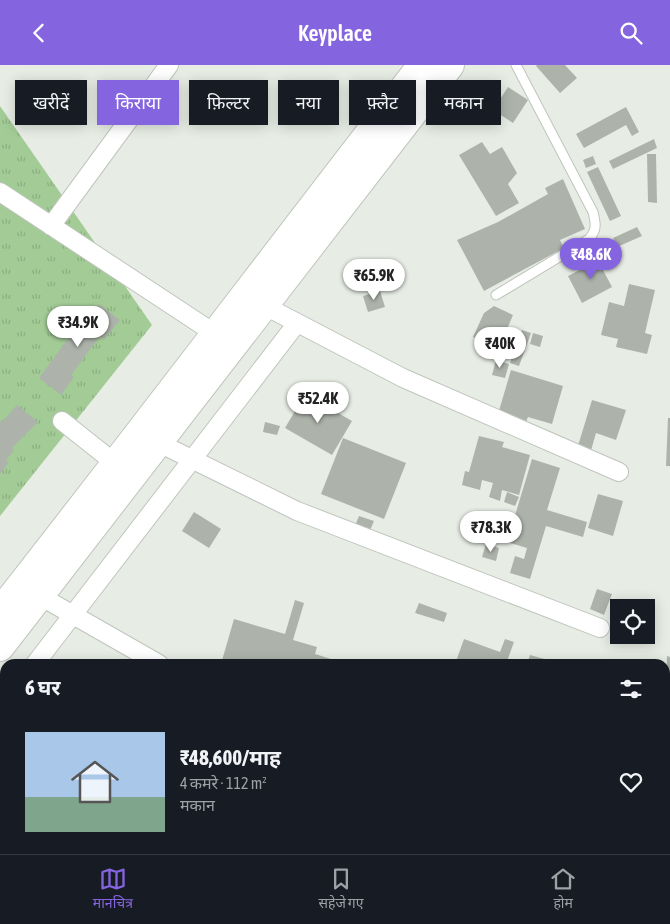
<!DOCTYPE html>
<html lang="hi">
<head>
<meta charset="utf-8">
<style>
  body { margin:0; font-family:"Asap Condensed","Noto Sans Devanagari",sans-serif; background:#20242c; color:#f1f3f6; height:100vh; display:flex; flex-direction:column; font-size:19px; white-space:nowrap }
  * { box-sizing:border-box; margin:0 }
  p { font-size:16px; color:#9ea1a6 }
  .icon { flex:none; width:28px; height:28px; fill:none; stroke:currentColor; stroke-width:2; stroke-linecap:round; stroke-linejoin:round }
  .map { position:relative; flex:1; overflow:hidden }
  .sheet { position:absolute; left:0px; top:594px; width:670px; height:196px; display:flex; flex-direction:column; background:#171b24; border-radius:15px 15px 0 0; box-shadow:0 2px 12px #0003 }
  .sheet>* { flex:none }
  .hud { position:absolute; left:15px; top:15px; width:640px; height:45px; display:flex; gap:10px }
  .fabs { position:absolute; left:610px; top:534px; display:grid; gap:10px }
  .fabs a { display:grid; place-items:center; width:45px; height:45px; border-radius:0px; background:#171b24; box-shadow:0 2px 12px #0003; font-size:25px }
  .price { position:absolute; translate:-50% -42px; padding:0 11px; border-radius:18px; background:#fff; color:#222; font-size:16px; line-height:32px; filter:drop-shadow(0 1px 2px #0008) }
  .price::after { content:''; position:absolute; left:50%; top:30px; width:15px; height:11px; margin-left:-8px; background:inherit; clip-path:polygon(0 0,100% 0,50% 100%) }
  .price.on { background:#8564df; color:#fff }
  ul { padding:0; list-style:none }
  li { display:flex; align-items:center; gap:15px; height:125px; padding:0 25px }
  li+li { border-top:1px solid #363941 }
  li span { display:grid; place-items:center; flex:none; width:140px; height:100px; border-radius:0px; color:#555 }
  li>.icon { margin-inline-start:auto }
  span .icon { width:60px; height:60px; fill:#fffc; stroke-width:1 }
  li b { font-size:21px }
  h2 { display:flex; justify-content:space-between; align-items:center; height:60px; padding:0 25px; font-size:21px }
  .chip { padding:0 18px; border-radius:0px; background:#171b24; box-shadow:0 2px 12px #0003; font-size:18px; line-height:45px }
  .chip.on { background:#8564df; color:#fff }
  header { display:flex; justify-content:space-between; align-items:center; height:65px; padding:0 25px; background:#8564df; color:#fff; font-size:22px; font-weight:600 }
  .dock { display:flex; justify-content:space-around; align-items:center; height:70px; border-top:1px solid #363941; background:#171b24; font-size:14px; color:#9ea1a6 }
  .dock a { display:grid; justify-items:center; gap:2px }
  .dock .on { color:#8564df }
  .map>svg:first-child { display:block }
</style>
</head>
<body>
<header><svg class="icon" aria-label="back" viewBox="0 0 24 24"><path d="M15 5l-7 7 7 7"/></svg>Keyplace<svg class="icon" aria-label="search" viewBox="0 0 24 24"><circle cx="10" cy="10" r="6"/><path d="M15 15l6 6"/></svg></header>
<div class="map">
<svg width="670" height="789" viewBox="0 0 670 789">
  <defs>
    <pattern id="park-tufts" width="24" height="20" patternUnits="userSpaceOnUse" patternTransform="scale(1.25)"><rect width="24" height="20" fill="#a3cb96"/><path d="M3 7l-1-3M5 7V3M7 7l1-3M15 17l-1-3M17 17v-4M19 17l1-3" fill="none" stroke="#8cae81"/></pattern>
  </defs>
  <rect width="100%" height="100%" fill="#e7ede5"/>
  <!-- park -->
  <path fill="url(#park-tufts)" d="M0 41 152 260 0 451Z"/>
  <!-- building -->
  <path fill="#adb3ab" d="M537 0H565L577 13 560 28 536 1Z
    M508 22 528 35 513 58 493 45Z
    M626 42 639 67 632 71 626 60 584 83 576 69Z
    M654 74 657 83 613 104 609 96Z
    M482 77 490 89 502 82 517 108 508 119 519 138 496 151 459 90Z
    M647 89H656L657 138 648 137Z
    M593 91 596 99 586 103 583 95Z
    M598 102 621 151 610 156 587 107Z
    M563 114 585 164 560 175 564 183 484 226 457 175 498 157 548 129 545 123Z
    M637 162 642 171 617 182 613 173Z
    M607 191 612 200 603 205 612 222 582 238 568 211Z
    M629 219 655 225 645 268 652 270 647 289 616 282 618 274 601 270 609 237 624 241Z
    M380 226 385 242 368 247 363 231Z
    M99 239 120 255 104 275 100 271 71 310 74 312 61 330 39 313 81 256 84 258Z
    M494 241 513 250 499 283 473 272 484 248Z
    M522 265 531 268 519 301 510 298Z
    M533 268 543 271 540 282 530 279Z
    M496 295 509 299 505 313 492 310Z
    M511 305 563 321 552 359 528 352 526 357 498 349Z
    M305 329 352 356 332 390 285 363Z
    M592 335 626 345 616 375 596 368 590 389 577 384Z
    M17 340 38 357 12 383 14 385 6 395 9 397 0 409V356L2 357Z
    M668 353H670V401H666Z
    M265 357 280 361 277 370 263 367Z
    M479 371 504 377 502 382 530 390 519 430 502 425 500 436 489 432 493 418 482 415 480 425 462 420 465 406 469 407Z
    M343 373 406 398 384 454 321 429Z
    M532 394 560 403 547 445 587 457 583 472 546 461 530 514 510 508 515 491 524 494 527 483 507 477Z
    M507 427 519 432 515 441 504 437Z
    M598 429 623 436 613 471 588 463Z
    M194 447 221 464 209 483 182 466Z
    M359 451 374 456 369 468 354 463Z
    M486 479 499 483 496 496 482 492Z
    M597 524 612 529 604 550 590 544Z
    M295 535 304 538 293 575 317 582 315 589 331 594 329 599H221L234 554 285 569Z
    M419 538 447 548 444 557 415 548Z
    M464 574 500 587 505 574 514 577 506 599H455Z
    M530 590 559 598 558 599H527Z
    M667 591 670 592V617H666Z
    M665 653H670V734H665Z
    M5 669V753L0 749V676Z
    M665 759H670V789H656V785H665Z
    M140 785H211L217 789H146Z
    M463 785H516L514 789H460Z"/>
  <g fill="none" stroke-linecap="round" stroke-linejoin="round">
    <defs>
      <path id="lane" d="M496 230 589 174C597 165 596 159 593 147L516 0"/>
      <path id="street" d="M0 127 214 268
        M51 161 169 0
        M265 241 403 313 619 407
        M62 356 116 399
        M159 378 297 446 600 563
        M40 531 159 599
        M35 599 297 258
        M0 643 5 637
        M665 740 670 739
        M230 785 235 789
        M83 789 86 785
        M375 789 378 785
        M525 789 527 785"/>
      <path id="primary" d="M0 547C142 366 281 182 422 0
        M0 582 450 0"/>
    </defs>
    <!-- lane casing -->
    <use href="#lane" stroke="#bfc5bd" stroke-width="11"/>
    <!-- street casing -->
    <use href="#street" stroke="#bfc5bd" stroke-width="20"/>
    <!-- primary casing -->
    <use href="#primary" stroke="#bfc5bd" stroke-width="30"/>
    <!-- lane -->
    <use href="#lane" stroke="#fff" stroke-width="9"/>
    <!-- street -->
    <use href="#street" stroke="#fff" stroke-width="18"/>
    <!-- primary -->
    <use href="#primary" stroke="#fff" stroke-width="28"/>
  </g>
</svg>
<div class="fabs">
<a><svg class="icon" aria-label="locate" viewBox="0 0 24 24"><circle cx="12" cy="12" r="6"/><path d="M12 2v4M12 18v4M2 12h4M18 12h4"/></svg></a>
</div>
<b class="price on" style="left:591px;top:215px">₹48.6K</b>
<b class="price" style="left:374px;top:236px">₹65.9K</b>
<b class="price" style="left:78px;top:283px">₹34.9K</b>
<b class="price" style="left:500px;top:304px">₹40K</b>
<b class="price" style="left:318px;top:359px">₹52.4K</b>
<b class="price" style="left:491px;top:488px">₹78.3K</b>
<div class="hud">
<a class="chip">खरीदें</a>
<a class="chip on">किराया</a>
<a class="chip">फ़िल्टर</a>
<a class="chip">नया</a>
<a class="chip">फ़्लैट</a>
<a class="chip">मकान</a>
</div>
<section class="sheet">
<h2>6 घर<svg class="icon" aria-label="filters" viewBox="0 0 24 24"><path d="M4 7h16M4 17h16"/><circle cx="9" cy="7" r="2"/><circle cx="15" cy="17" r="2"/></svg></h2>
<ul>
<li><span style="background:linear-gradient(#a9c7e8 65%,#7fa58c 0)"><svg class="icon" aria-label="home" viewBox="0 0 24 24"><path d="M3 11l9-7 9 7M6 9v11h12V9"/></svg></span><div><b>₹48,600/माह</b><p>4 कमरे · 112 m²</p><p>मकान</p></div><svg class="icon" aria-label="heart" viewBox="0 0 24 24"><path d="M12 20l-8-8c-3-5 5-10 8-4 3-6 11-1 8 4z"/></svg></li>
</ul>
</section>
</div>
<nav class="dock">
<a class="on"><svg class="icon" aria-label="map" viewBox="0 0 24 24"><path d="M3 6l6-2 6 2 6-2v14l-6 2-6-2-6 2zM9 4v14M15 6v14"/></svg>मानचित्र</a>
<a><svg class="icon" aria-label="saved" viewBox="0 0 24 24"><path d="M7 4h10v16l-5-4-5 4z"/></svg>सहेजे गए</a>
<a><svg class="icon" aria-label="home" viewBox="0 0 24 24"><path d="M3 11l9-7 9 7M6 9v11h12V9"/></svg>होम</a>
</nav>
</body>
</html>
